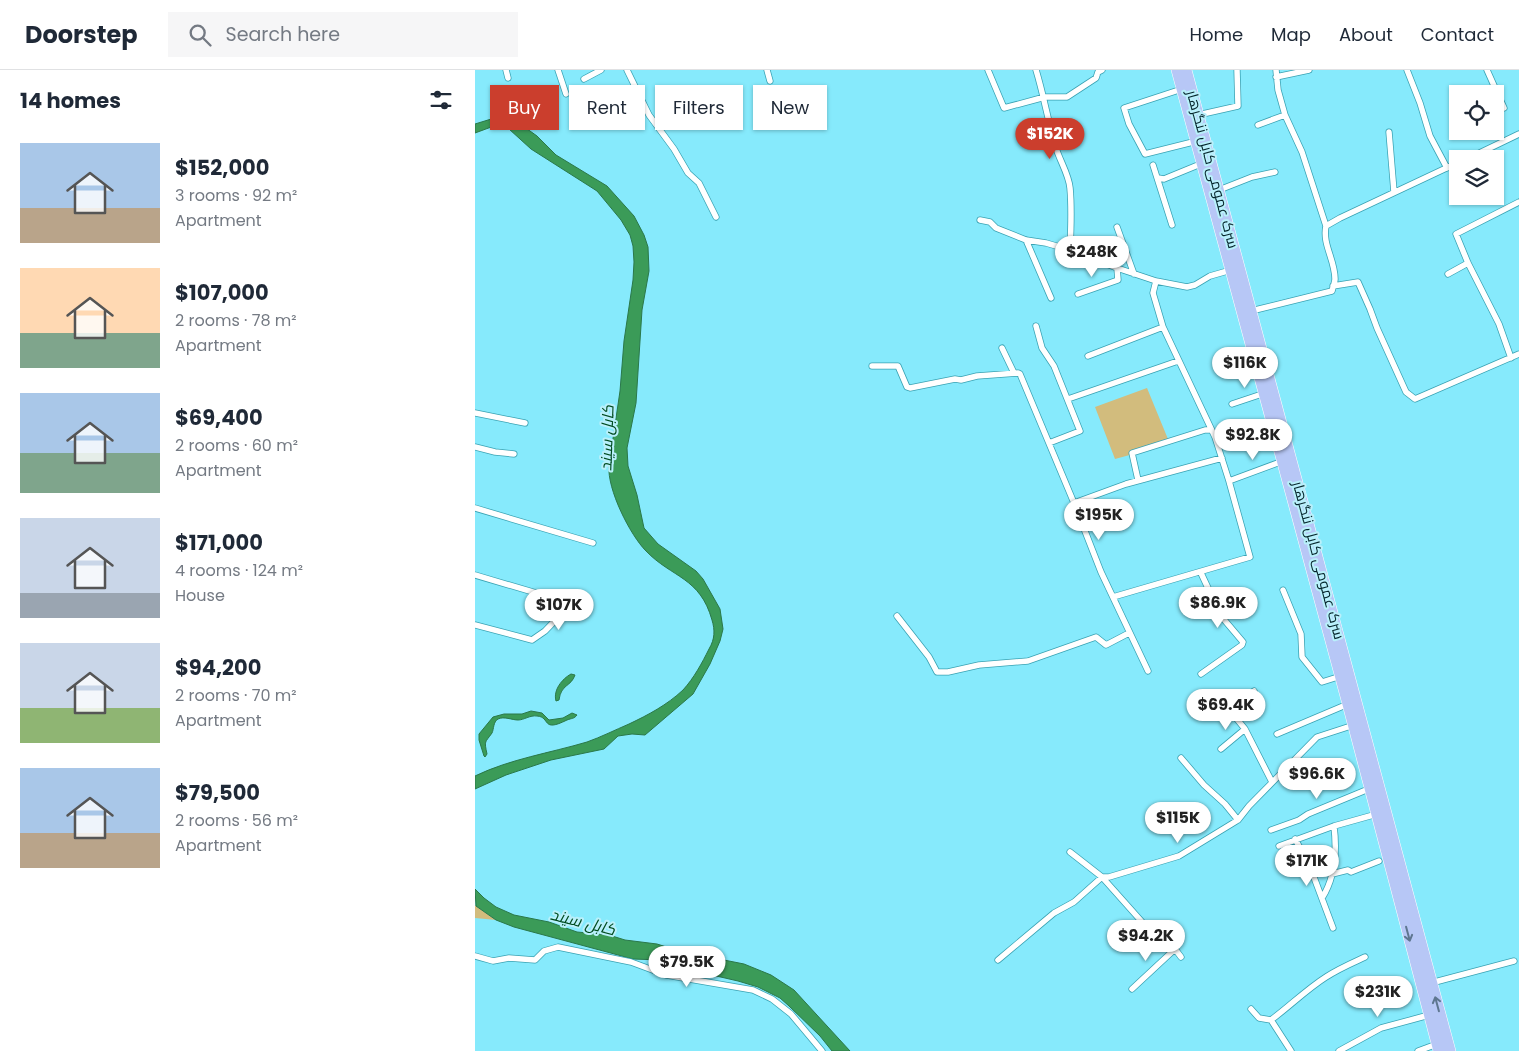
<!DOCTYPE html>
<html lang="en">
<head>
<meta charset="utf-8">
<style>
  body { margin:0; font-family:Poppins,Cairo,sans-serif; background:#f6f6f7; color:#1f2937; height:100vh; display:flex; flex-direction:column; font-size:19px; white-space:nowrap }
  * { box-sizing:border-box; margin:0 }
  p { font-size:16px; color:#747a83 }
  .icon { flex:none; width:28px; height:28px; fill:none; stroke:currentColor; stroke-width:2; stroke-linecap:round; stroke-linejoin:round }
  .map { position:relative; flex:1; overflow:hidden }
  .side { display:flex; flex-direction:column; background:#fff; width:475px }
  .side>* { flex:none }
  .hud { position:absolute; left:15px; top:15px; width:475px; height:45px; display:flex; gap:10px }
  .fabs { position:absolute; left:974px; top:15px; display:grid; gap:10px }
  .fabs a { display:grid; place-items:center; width:55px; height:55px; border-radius:0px; background:#fff; box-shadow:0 1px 4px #0004; font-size:25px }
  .price { position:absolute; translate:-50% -42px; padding:0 11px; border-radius:18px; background:#fff; color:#222; font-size:16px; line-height:32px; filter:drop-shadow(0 1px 2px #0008) }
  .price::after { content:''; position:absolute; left:50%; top:30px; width:15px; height:11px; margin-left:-8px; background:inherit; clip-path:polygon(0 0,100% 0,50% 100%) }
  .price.current { background:#cb3e2d; color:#fff }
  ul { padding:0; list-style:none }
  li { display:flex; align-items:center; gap:15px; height:125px; padding:0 20px }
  li span { display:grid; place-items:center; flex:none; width:140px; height:100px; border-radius:0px; color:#555 }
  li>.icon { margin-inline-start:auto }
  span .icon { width:60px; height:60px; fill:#fffc; stroke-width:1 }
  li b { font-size:21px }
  h2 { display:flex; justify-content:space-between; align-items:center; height:60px; padding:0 20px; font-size:21px }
  .tag { padding:0 18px; border-radius:0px; background:#fff; box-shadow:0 1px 4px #0004; font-size:18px; line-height:45px }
  .tag.current { background:#cb3e2d; color:#fff }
  header { display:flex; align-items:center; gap:30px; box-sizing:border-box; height:70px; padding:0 25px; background:#fff; border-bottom:1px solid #e0e1e3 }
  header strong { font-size:24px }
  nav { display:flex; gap:28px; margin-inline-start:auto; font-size:18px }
  .search { width:350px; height:45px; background:#f6f6f7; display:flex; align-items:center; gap:12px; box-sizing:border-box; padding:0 18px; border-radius:0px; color:#747a83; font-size:19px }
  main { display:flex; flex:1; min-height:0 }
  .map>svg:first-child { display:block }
</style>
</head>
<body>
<header>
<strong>Doorstep</strong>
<div class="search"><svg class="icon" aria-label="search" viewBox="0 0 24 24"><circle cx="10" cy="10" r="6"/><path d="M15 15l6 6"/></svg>Search here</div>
<nav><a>Home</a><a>Map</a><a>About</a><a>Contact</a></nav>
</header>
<main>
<section class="side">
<h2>14 homes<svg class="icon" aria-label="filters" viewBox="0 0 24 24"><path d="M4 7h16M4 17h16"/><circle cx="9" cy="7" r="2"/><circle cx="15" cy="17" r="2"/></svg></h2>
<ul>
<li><span style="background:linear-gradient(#a9c7e8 65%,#b9a48a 0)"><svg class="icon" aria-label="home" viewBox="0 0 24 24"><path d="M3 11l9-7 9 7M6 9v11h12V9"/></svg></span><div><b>$152,000</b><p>3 rooms · 92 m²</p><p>Apartment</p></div></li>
<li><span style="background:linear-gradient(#ffd9b3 65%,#7fa58c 0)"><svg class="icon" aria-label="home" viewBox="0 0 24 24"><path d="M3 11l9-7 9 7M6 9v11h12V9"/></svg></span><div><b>$107,000</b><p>2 rooms · 78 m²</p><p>Apartment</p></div></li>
<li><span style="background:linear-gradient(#a9c7e8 60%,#7fa58c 0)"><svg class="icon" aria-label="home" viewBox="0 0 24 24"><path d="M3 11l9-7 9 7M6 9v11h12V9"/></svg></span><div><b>$69,400</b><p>2 rooms · 60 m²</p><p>Apartment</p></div></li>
<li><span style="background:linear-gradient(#c9d6e8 75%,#9aa5b1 0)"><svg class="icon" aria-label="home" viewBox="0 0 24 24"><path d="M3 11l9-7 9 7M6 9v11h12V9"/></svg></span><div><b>$171,000</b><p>4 rooms · 124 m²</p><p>House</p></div></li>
<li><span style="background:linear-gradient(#c9d6e8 65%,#8fb573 0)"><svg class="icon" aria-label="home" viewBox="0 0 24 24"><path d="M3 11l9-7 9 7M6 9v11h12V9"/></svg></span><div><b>$94,200</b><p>2 rooms · 70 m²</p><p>Apartment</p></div></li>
<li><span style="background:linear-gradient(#a9c7e8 65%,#b9a48a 0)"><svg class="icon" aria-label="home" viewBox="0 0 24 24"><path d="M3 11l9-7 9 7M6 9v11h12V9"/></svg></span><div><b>$79,500</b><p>2 rooms · 56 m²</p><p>Apartment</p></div></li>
</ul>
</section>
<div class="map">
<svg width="1044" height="981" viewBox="0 0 1044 981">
  <rect width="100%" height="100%" fill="#86eafc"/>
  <!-- green -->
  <path fill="#d2bc7d" d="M672 318 695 374 640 389 620 337Z
    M0 835 1 836 21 850 0 848Z"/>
  <!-- water -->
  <path fill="#3b9b58" stroke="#2a784a" d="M26 46 41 51 62 66 81 85 132 116 159 146 169 165 173 177 174 201 167 240 161 333 152 378 153 396 162 425 169 458 183 474 221 501 228 509 245 539 248 559 245 571 235 594 218 624 170 665 157 664 143 666 129 679 76 690 31 705 0 719V706C35 689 75 683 112 672 126 667 140 660 154 654 173 645 192 635 208 620 219 608 227 593 234 579 240 569 240 560 237 550 225 507 197 508 171 481 155 465 132 419 134 396L145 321 149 271 158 210 159 192 158 176 155 165 146 150 122 121 56 79 34 59 19 56 0 63V54Z
    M96 604 100 605C96 617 86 614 84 630L81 631C78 620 87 609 96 604Z
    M56 641 67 643 74 650 88 648 97 643 102 645C99 649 97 648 92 650 66 663 76 647 62 646 55 645 49 650 43 650 37 650 29 646 23 649 18 652 19 659 17 663 10 673 9 670 12 684L10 687 9 686 4 670V664L18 647 29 644H47Z
    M0 819 9 828 21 837 39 845 74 852 102 862 134 865 150 870 182 874 204 881 269 894 296 905 319 920 375 981H357L345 966 314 936 305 928 283 917 263 911 211 899 187 890 158 889 39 857 21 850 1 836Z"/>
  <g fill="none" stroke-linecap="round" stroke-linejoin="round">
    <defs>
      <path id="street" d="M31 0 33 8
        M83 0 91 24
        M152 0 174 45 199 79 213 103 224 113 241 147
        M292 0 295 11
        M513 0 529 38 570 27H592L621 8 623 2 627 0
        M561 0C569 26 573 52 581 78 585 91 594 105 595 118 597 139 596 159 595 180
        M801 0 803 20 810 45 827 82 851 156
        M932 0 945 33 955 66 972 98
        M1012 0 1029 38
        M801 7 834 0
        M109 9 126 0
        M707 19 649 38 654 54 670 84 722 71
        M723 45 763 36 762 0
        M783 55 810 45
        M914 62 919 122
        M992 89 1044 64
        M678 95 697 155
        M683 108 689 109 728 93
        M744 120 777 107 800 102
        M505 150 515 152 521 158 551 170 571 173 595 180 642 198 681 211 712 217 720 215 735 206 756 200
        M642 157 659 204
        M551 170 576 228
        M973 204 993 193
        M858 216 883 212 895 239 902 258 931 322 940 329 1044 284
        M603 224 643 210 642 198
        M776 241 857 221C858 217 860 212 860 209 860 190 847 174 851 156L865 148 982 93
        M561 256 567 278 579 296 605 361 574 373
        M527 278 539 303
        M613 286 688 257
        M1036 288 1024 254 993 193 981 164 1044 132
        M397 296H423L432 317 435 318 480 309 486 310 502 306 543 303 545 304 599 433 626 502 673 601
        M593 329 703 291
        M757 334 790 323
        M0 343 50 353
        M0 377 20 382 39 384
        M663 410 657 383 730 360H736
        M754 411 808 391
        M599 433 651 414 747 388
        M0 438 118 473
        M726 503 746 546 768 572 767 575 726 604
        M0 505 102 535
        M808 520 826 564 827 587 847 612 866 606
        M638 527 775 487 754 411 740 367 688 257 678 223 681 211
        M422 546 454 587 462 602H473L504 595 553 591 621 567 631 575 654 563
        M0 555 57 570 70 561 96 534
        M744 627 770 659 797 712
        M752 637 779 621
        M802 664 873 634
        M746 679 770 659
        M706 688 729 715 750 734 763 750
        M796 760 824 750 833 744 896 718
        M820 769 834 794 858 858
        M804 776 859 756 902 744
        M595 782 627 807 668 853 647 877
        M857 804 873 800 876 802 904 791
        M847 828C861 806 862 781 859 756
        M668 853 685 873 700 879 706 887
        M0 886 18 891 34 888 60 890 69 881 83 877 156 892 191 905 278 920 297 929 316 944 347 981
        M523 890 579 843 599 832 627 807H634L704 786 763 750 774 736 842 667 879 655
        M956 913 1039 891
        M657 919 700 879
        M776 939 784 948 796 950C815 936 832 919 851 907 863 899 877 893 890 887
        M796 950 816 981
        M864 981 906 958 954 945
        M943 981 962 974"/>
      <path id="highway" d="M702 0 873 634 964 981
        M711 0 975 981"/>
    </defs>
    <!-- street casing -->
    <use href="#street" stroke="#39a2b3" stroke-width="7"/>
    <!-- highway casing -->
    <use href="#highway" stroke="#fff" stroke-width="12"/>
    <!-- street -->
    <use href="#street" stroke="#fff" stroke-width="5.5"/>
    <!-- highway -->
    <use href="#highway" stroke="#b7c7f6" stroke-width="11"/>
  </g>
  <!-- one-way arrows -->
  <defs><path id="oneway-shaft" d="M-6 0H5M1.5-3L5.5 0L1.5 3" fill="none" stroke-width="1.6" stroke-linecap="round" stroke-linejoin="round" transform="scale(1.25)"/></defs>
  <g stroke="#5e7690">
    <use href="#oneway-shaft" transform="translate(933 864) rotate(75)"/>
    <use href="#oneway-shaft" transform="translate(962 934) rotate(-105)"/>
  </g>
  <g text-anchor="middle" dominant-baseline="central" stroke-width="4" stroke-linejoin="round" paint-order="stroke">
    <!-- street labels -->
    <g font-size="15" fill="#04252b" stroke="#b9f0fb">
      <text transform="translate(738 99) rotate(75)">سرک عمومی کابل ننگرهار</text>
      <text transform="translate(844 490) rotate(75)">سرک عمومی کابل ننگرهار</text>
    </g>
    <!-- water labels -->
    <g font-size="16" font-style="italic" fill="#004b1f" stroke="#b9f0fb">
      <text transform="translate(132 368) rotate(-88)">کابل سيند</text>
      <text transform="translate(108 852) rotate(14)">کابل سيند</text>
    </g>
  </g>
</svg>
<div class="fabs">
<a><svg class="icon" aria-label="locate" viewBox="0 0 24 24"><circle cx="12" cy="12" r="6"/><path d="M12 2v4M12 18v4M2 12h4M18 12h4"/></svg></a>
<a><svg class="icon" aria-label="layers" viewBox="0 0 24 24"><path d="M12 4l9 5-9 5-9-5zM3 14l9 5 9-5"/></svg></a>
</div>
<b class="price current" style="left:575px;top:90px">$152K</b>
<b class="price" style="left:617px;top:208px">$248K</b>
<b class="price" style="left:770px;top:319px">$116K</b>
<b class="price" style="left:778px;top:391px">$92.8K</b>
<b class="price" style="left:624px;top:471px">$195K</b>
<b class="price" style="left:743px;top:559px">$86.9K</b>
<b class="price" style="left:84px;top:561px">$107K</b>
<b class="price" style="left:751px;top:661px">$69.4K</b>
<b class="price" style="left:842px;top:730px">$96.6K</b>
<b class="price" style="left:703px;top:774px">$115K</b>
<b class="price" style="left:832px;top:817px">$171K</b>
<b class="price" style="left:671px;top:892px">$94.2K</b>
<b class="price" style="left:212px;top:918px">$79.5K</b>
<b class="price" style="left:903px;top:948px">$231K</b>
<div class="hud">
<a class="tag current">Buy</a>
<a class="tag">Rent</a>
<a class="tag">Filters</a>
<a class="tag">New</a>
</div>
</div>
</main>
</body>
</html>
